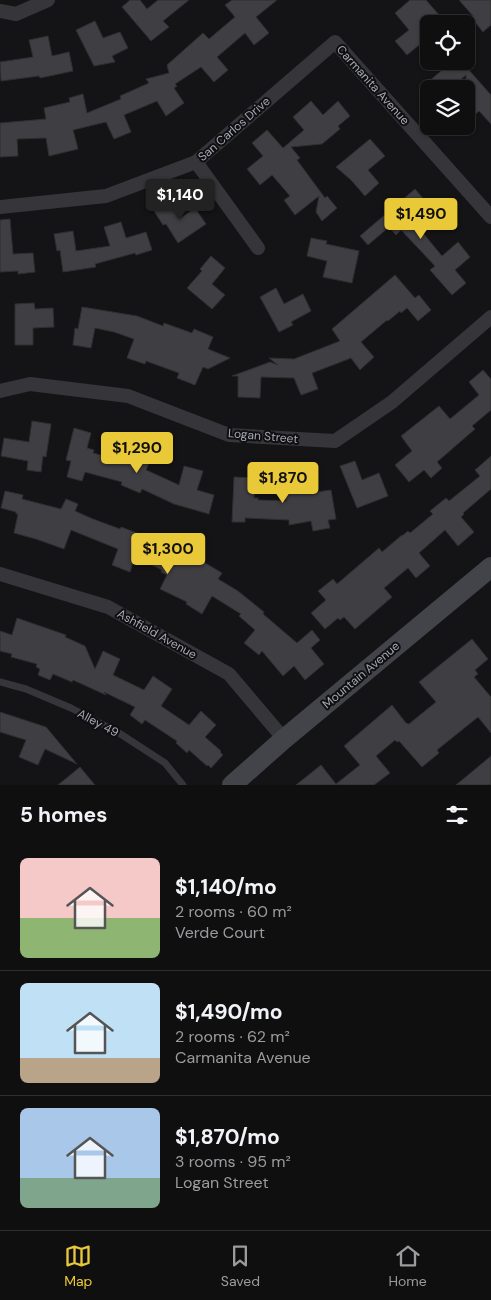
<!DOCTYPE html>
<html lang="en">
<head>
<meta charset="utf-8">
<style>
  body { margin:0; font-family:"DM Sans",sans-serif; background:#181819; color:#f1f3f6; height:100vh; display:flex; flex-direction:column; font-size:19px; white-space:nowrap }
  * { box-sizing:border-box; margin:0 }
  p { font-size:16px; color:#9b9c9f }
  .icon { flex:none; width:28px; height:28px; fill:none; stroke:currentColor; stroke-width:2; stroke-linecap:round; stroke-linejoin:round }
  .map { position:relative; height:785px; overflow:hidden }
  .drawer { display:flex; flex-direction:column; background:#0f0f10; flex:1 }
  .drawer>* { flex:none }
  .tools { position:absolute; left:420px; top:15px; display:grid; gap:10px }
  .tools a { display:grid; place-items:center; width:55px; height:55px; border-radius:8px; background:#0f0f10; box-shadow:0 1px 4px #0004,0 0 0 1px #2f2f30; font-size:25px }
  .price { position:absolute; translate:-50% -42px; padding:0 11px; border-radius:5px; background:#eac938; color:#111; font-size:16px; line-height:32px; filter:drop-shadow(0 1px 2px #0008) }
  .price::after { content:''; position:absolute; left:50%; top:30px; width:15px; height:11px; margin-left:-8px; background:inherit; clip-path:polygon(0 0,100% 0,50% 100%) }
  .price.active { background:#222; color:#fff }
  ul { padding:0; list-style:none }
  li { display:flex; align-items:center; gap:15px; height:125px; padding:0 20px }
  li+li { border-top:1px solid #2f2f30 }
  li span { display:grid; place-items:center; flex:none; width:140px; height:100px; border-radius:8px; color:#555 }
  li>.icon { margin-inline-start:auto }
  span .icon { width:60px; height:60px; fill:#fffc; stroke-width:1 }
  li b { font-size:21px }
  h2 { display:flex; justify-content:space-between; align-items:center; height:60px; padding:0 20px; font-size:21px }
  .menu { display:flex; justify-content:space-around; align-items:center; height:70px; border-top:1px solid #2f2f30; background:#0f0f10; font-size:14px; color:#9b9c9f }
  .menu a { display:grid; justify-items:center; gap:2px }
  .menu .active { color:#eac938 }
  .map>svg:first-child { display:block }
</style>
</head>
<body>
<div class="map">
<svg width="491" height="785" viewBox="0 0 491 785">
  <rect width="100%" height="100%" fill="#141416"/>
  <!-- building -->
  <path fill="#3e3e43" stroke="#2f2e31" d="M130 0H140L147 9 158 0H189L163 21 169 27 151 41 122 7Z
    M232 0H277L256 17 269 33 254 45 245 33 217 57 228 70 214 82 201 67 175 84 177 86 174 88 184 103 166 116 157 101 124 115 131 132 114 139 106 122 73 130 78 149 49 156 46 138 17 139 18 156 0 157V123L46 119 44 108 70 102 69 98 83 94 87 113 121 99 120 96 149 83 146 79 169 73 167 65 203 33 209 39 235 17 225 5Z
    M410 0H426L447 24H429V57L419 45 407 55 395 41 409 30 395 13Z
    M459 0H491V25L483 32 471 17 473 16Z
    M95 21 103 38 120 32 128 48 112 56 115 62 94 66 76 30Z
    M48 36 52 56 69 52 73 71 40 78 39 76 1 81 0 62 33 57 29 40Z
    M432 61H461L491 95V124L479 111 466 122V75L449 89H420L441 71Z
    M311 101 323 115 338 101 350 116 338 126 340 129 322 144 291 147 300 158 297 160 325 198 327 196 337 208 322 221 316 212 319 196 295 215 284 200 290 196 272 175 260 185 247 169 263 156 252 143 267 130 283 148 304 130 293 117Z
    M370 139 385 156 368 170 379 183 365 196 351 180 336 167Z
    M415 189 427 203 414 215 427 230 423 233 442 256 458 242 470 257 455 270 466 283 452 295 430 270 435 266 401 230 396 235 389 227 368 245 360 236Z
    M170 201 181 218 195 208 206 224 178 243 166 224 163 225 154 211Z
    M10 219 13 254 33 253 35 272 18 274V271L0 272V220Z
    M121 222 126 238 146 232 152 250 136 255 135 253 95 264 96 267 63 272 60 250 57 251 54 234 73 231 76 251 110 246 104 227Z
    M311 238 327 241 326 244 359 251 352 283 323 277 327 261 307 256Z
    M211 256 225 268 212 284 225 295 212 309 187 288 202 271 200 269Z
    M395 275 415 298 419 295 431 310 418 321 407 308 401 313 400 311 388 321 387 320 361 342 374 357 360 370 351 358 312 373 318 389 301 395 294 378 261 377 260 398 238 397V376H232L270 362 278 365 269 358 294 359 340 341 332 329Z
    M276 288 284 304 303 294 311 311 291 322 293 325 279 332 260 297Z
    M34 303 35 309 53 308 54 327 33 328V345H15V304Z
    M82 307 137 316 163 326 164 323 192 333 194 329 213 337 208 349 230 358 208 369 203 367 195 385 177 378 179 373 146 361 145 364 127 358 134 339 114 332 95 328 91 348 73 345 75 328 78 329Z
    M483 370 491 379V410L472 426 475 429 437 462 442 468 431 478 424 470 409 482 395 465 412 451 401 436 439 406 450 419 479 395 469 382Z
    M32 421 51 424 46 457 43 456 41 472 27 470 28 461 1 456 4 438 29 442Z
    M74 428 91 433 87 448 94 450 93 453 129 462 136 447 153 454 146 470 179 485 184 466 203 471 197 490 214 495 209 514 174 504 142 489 140 493 121 485 122 482 85 472 82 481 67 477 71 461 66 460Z
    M491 456V489L463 513 464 514 461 517 474 532 458 546 445 530 419 553 430 566 416 578 408 568 384 588 392 597 355 629 344 617 340 620 338 618 325 629 311 613 326 600 318 591 333 579 337 584 379 548 382 552 402 535V536L408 531 410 533 433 514 430 511 446 498 449 501 480 476 475 470Z
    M355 461 362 480 379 473 388 496 357 508 340 466Z
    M234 477 255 478 254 498H258V500L286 501 282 480 301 477 303 494 331 490 336 519 328 520 330 528 313 531 311 521 289 525V520L245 518V522H232Z
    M5 491 23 495 22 499 61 509 66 499 78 504 75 511 93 519 120 529 121 527 158 541 161 534 200 552 197 558 222 573 218 579 238 591 264 612 263 614 297 643 312 630 320 640 311 648 324 664 305 680 294 666 283 676 262 651 259 655 244 643 255 630 239 616 241 614 212 596 202 614 186 604 187 602 160 589 167 575 161 572 162 570 135 556 130 572 112 565 118 549 71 530 64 549 36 539 14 533 18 514H16V512L1 508Z
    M17 618 66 635 65 637 85 646 95 669 103 651 120 659 113 675 144 690 153 676 172 689 161 706 189 725 201 711 216 725 205 737 221 751 220 752 223 755 211 768 208 765 207 766 189 750 187 753 176 743 177 741 145 720 142 724 130 715 135 707 104 692 106 695 73 680 72 682 53 674 50 680 38 675 40 669 36 667 37 664 11 657 12 654 0 651V631L12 635Z
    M472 639 488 659 475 670 478 674 474 677 491 697V733L478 717 437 750 439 753 422 767 399 741 397 742 395 740 376 756 390 773 374 785H296L321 765 336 784 360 765 344 746 392 705 406 723 409 724 436 702 419 682Z
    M0 712 46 727 77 764 45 749 38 765 19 757 26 740 0 732Z
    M491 756V785H456Z
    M80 767 95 785H58Z"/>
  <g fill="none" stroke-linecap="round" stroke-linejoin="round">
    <!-- lane -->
    <path stroke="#35353a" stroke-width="7" d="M0 682 26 689 71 708 119 733 165 763 183 785"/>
    <!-- street -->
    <path stroke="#35353a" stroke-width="14" d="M0 11 16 14 48 0
      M196 162 258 248
      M0 207 106 196 196 162 335 42 491 217
      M0 391 30 384 128 396 229 435 335 441 392 402 491 317
      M0 574 108 607 229 674 284 739"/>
    <!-- secondary -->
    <path stroke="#43444a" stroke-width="20" d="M232 785 284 739 491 567"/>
  </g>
  <g text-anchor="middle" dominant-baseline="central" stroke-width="4" stroke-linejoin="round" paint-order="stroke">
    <!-- street labels -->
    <g font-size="12" fill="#a6a8b5" stroke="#0f0f11">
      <text transform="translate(373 85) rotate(48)">Carmanita Avenue</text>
      <text transform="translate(234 129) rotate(-41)">San Carlos Drive</text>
      <text transform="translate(263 436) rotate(5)">Logan Street</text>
      <text transform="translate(157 634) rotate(29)">Ashfield Avenue</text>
      <text transform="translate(361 675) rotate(-40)">Mountain Avenue</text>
      <text transform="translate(98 723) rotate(28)">Alley 49</text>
    </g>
  </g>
</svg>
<div class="tools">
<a><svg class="icon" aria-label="locate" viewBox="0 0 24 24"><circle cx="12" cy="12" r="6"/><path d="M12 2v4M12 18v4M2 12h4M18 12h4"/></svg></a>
<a><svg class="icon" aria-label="layers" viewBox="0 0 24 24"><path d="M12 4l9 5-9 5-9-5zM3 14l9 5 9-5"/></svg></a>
</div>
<b class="price active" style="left:180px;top:221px">$1,140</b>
<b class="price" style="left:421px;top:240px">$1,490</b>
<b class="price" style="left:137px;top:474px">$1,290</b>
<b class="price" style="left:283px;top:504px">$1,870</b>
<b class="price" style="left:168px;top:575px">$1,300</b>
</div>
<section class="drawer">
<h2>5 homes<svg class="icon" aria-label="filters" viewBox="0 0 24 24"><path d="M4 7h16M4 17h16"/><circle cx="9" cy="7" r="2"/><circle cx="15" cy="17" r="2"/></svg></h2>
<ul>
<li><span style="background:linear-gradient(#f6c9c9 60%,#8fb573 0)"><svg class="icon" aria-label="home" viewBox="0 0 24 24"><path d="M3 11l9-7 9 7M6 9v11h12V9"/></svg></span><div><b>$1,140/mo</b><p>2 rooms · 60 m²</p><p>Verde Court</p></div></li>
<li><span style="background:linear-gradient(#bfe0f5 75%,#b9a48a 0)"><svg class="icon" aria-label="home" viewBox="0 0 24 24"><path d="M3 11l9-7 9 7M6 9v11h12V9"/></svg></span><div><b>$1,490/mo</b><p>2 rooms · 62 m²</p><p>Carmanita Avenue</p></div></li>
<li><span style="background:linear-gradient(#a9c7e8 70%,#7fa58c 0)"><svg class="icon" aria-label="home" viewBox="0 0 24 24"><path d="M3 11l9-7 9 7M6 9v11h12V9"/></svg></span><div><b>$1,870/mo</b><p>3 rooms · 95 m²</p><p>Logan Street</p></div></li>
</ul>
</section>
<nav class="menu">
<a class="active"><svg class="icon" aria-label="map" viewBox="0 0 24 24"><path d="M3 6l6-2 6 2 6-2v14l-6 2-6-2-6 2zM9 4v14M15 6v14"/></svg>Map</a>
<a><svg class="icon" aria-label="saved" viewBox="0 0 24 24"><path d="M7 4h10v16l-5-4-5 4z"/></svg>Saved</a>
<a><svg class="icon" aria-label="home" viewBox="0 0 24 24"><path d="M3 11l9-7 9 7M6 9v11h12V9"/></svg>Home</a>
</nav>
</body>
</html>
